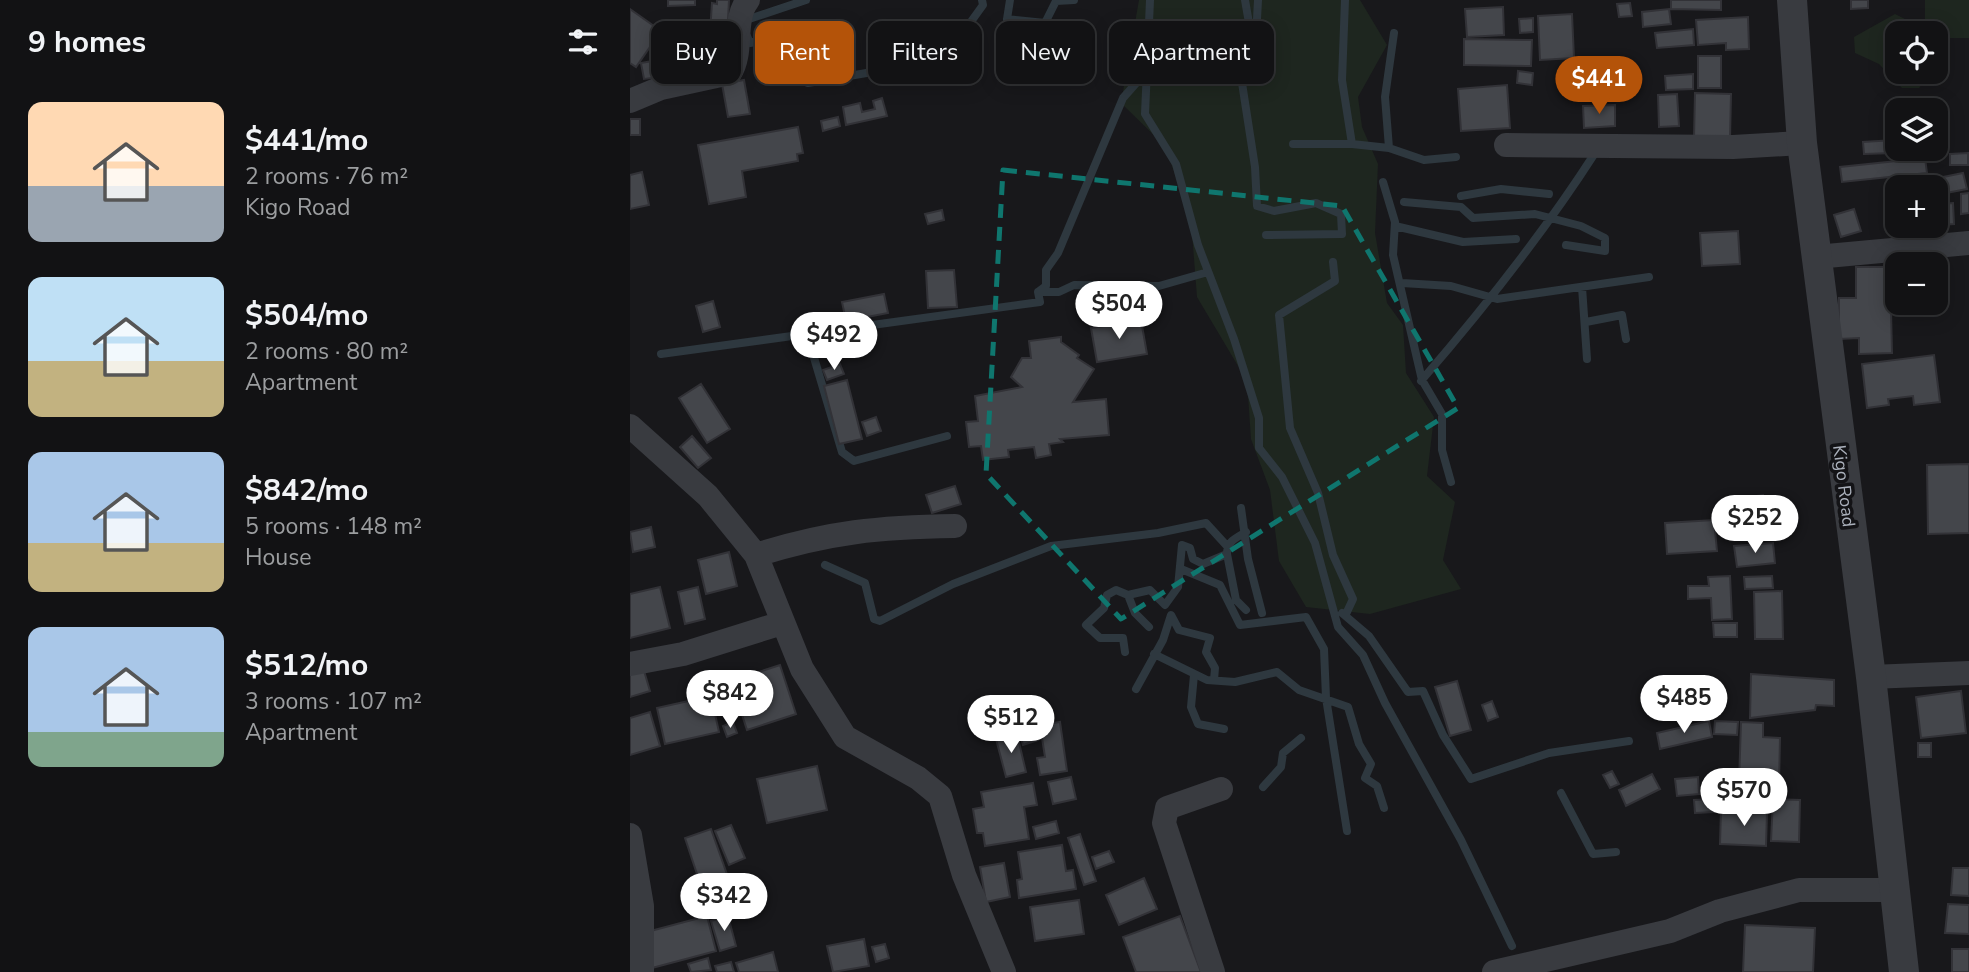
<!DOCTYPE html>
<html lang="en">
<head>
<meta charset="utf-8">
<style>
  body { margin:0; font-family:"Nunito Sans",sans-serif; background:#1f2022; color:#f1f3f6; height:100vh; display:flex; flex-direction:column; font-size:26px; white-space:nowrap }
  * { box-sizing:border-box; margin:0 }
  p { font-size:23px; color:#9c9ea0 }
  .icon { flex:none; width:38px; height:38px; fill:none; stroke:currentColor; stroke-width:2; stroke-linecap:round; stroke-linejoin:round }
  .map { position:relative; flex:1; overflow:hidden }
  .details { display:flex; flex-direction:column; background:#121214; width:630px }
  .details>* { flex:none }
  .guide { position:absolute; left:21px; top:21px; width:665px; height:63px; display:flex; gap:14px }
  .controls { position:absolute; left:1255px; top:21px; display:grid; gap:14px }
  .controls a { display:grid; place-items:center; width:63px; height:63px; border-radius:14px; background:#121214; box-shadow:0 4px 18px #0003,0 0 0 2px #313234; font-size:35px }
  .price { position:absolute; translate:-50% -60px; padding:0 16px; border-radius:24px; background:#fff; color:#222; font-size:23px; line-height:46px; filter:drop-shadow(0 2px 4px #0008) }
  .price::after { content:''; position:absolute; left:50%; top:42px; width:21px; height:16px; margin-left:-10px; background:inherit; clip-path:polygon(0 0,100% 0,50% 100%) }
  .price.current { background:#b45309; color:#fff }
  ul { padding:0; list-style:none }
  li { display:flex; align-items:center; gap:21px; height:175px; padding:0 28px }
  li span { display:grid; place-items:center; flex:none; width:196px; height:140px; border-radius:14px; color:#555 }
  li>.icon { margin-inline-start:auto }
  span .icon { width:84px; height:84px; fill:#fffc; stroke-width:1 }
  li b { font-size:30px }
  h2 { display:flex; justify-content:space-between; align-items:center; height:84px; padding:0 28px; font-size:30px }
  .pill { padding:0 24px; border-radius:14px; background:#121214; box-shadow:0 4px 18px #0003,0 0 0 2px #313234; font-size:24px; line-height:63px }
  .pill.current { background:#b45309; color:#fff }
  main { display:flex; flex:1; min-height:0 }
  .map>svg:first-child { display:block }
</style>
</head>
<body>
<main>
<section class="details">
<h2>9 homes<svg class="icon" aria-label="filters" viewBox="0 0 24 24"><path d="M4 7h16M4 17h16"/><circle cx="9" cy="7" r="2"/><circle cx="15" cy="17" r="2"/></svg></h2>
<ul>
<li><span style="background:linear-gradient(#ffd9b3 60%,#9aa5b1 0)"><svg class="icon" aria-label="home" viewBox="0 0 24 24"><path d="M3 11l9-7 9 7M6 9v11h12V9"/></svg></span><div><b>$441/mo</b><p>2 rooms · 76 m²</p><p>Kigo Road</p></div></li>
<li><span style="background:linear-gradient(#bfe0f5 60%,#c2b280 0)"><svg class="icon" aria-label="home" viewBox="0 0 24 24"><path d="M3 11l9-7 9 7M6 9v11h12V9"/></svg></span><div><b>$504/mo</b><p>2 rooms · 80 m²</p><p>Apartment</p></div></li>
<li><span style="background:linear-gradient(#a9c7e8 65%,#c2b280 0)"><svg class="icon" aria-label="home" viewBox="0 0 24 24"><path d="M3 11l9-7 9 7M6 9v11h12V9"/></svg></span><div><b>$842/mo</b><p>5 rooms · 148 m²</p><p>House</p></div></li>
<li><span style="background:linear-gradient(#a9c7e8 75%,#7fa58c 0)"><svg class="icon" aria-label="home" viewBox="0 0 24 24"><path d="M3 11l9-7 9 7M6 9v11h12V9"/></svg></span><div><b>$512/mo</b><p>3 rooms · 107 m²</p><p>Apartment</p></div></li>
</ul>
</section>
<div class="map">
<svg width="1339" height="972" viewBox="0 0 1339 972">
  <rect width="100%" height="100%" fill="#18181b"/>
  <!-- green -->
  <path fill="#1e261f" d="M509 0H730L757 45 728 97 732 127 748 164 745 233 757 303 773 325 776 373 804 417 797 476 825 502 813 560 831 589 740 614 676 607 649 561 640 490 621 439 617 381 567 297 561 220 535 146 491 103Z
    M1295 0H1339V38H1314L1295 19Z
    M1265 14 1277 20 1281 33H1267V72H1301L1289 88H1272L1249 64 1225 53 1224 37Z"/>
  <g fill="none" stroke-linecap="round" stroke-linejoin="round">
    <!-- stream -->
    <path stroke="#2e383f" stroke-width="8" d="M380 0 377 19 415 23 426 1 444 0
      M520 0 515 114 546 164 568 245 604 339 629 418V448L652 477 685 543 708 627 733 655 755 703 831 840 882 946
      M615 0 619 23 610 70 625 167 627 206 644 211 686 203 711 214 712 234 636 235
      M715 0 712 80 722 144
      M377 19 390 59
      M113 21 176 0
      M117 36 120 43 144 38 150 54 212 48
      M624 75 628 0
      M167 78 178 83 254 70 311 68 335 47V30L353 5 352 0
      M663 144H722L759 148 794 160 826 157
      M759 148 755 97 764 33
      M753 182 765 222 763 255 792 380 812 414V450L821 482
      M831 196 871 189 919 194
      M774 202 831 207 843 218 905 214 951 226 975 238V251L936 245
      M765 226 833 242 886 239
      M703 262 705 281 649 315 660 428 688 493 703 555 723 599 716 614
      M772 283 821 286 867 299 1019 277
      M952 287 957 359
      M408 292H429L444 285 529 286 578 272
      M956 322 992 315 996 339
      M177 334 212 452 224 461 317 436
      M31 354 410 302 408 292 416 286V270L428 253 493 98 516 72
      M791 381C854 308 913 234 965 153
      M611 508 618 559 632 613
      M597 554 606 600 616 610
      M195 565 235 583 244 619 250 621 323 584 421 546 528 533 576 523 597 546
      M551 569 590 585 610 625 676 617 694 649 696 698 717 831
      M498 595 505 613 519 627
      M712 613 739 636 778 692 793 691 813 735 841 779 919 753 999 741
      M495 652 493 638H470L456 625 474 608 477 595 486 590 498 595 520 590 535 605 548 587 552 545 560 548 563 559 573 564 597 554C597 541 606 538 616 532
      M524 654 577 680 605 682 647 672 669 690 718 707 729 744 741 764 735 778 747 786 754 808
      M564 675 561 707 568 724 594 729
      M506 689 533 640 541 615 549 630 580 638 576 652 585 668 584 680
      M633 787 651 767 653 753 671 738
      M931 793 963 854 986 852"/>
  </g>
  <!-- building -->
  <path fill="#44464b" stroke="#323237" stroke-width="2" d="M38 0H65V5L38 6Z
    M87 0H99L96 61 78 60 82 3 87 4Z
    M1041 0H1091V10L1041 9Z
    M1221 0H1238V8L1221 9Z
    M1000 3 1002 16 989 17 987 4Z
    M873 7 874 35 837 37 835 9Z
    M0 9 31 31 6 67 0 63Z
    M1039 9 1041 24 1013 27 1012 12Z
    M942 14 944 58 910 60 908 16Z
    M1118 17 1119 49 1096 50V43L1068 45 1066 20Z
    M903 18V32L890 33 889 19Z
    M1063 29 1064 45 1027 48 1025 33Z
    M834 39 902 40 901 66 834 65Z
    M69 46 75 71 54 75 49 50Z
    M1068 56H1091V88H1068Z
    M28 60 30 77 14 79 11 63Z
    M888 71 903 73 902 85 887 83Z
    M1063 74V89L1036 90 1035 76Z
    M991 78 992 97 939 99 937 80Z
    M114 80 120 114 98 117 92 84Z
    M877 85 880 128 831 131 828 89Z
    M1065 93 1101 94 1100 139 1064 138Z
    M1047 94 1049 126 1029 127 1028 95Z
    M252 98 257 116 216 125 213 107 230 103 232 112 245 109 243 101Z
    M985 105V126L954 128 953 106Z
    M208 117 210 126 193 131 191 121Z
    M0 119H10V135H0Z
    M168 127 173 153 167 154 168 161 112 171 116 197 79 204 68 145Z
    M1264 140V153L1234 154 1233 142Z
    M1338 153V165H1320V154Z
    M1295 158 1297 173 1212 182 1210 167Z
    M12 172 19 205 0 209V175Z
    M1333 173 1337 189 1306 195 1303 179Z
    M1295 179 1297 187H1267V212L1262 185Z
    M1339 193V213L1331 214V194Z
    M1323 203 1324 224 1311 225 1310 204Z
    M1224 209 1231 231 1211 237 1204 215Z
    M312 210 314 220 298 224 295 214Z
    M1108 231 1110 264 1072 266 1070 233Z
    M1226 267H1260L1262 353 1229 354V338L1209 339V298H1226Z
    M324 270 327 307 298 308 296 271Z
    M254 294 258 313 216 321 212 302Z
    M83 301 90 327 73 332 66 306Z
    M511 320 517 354 467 362 461 328Z
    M431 337V342L449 355 447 358 464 369 443 402 476 399 479 435 430 439 433 442 419 444 421 455 406 458 404 447 378 450 379 457 353 460 351 446 339 447 336 422 348 421 345 396 392 387 381 377 392 358H401L399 341Z
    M1304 355 1310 402 1284 405 1283 396 1258 399 1259 405 1237 408 1232 364Z
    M210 364 214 374 197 380 193 370Z
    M217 380 232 439 209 444 194 386Z
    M71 384 100 429 77 443 49 398Z
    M246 417 251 431 237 436 232 422Z
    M62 436 81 458 68 468 50 447Z
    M1339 464V533L1298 534 1297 465Z
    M325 486 331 504 302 513 296 495Z
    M1133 495 1136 513 1104 517 1102 499Z
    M1084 520 1087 551 1037 554 1035 523Z
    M21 527 25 547 3 552 0 532Z
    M1143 543 1145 563 1107 567 1104 546Z
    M99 552 107 586 76 594 68 560Z
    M1100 576 1102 619 1082 620 1081 598 1058 599V586H1079L1078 577Z
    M1142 576 1143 588 1115 589 1114 577Z
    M30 587 40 628 0 638V594Z
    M68 587 75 619 55 624 48 592Z
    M1152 591 1153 639H1125L1124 592Z
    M1083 623H1107V637H1084Z
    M12 664 20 691 0 697V667Z
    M150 665 166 714 117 730 101 681Z
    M1121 674 1204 680V706L1186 705 1185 710 1120 718Z
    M827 681 841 730 820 736 805 687Z
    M1331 691 1336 733 1291 738 1286 697Z
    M81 696 89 732 35 744 27 708Z
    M862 701 868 717 858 721 852 705Z
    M20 712 30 746 0 755V718Z
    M1079 721 1082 737 1030 749 1027 733Z
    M1085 721 1108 722 1107 735 1084 734Z
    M103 722 107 733 97 737 93 726Z
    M430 722 437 771 410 775 407 758 415 757 410 725Z
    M1111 722 1133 723V737L1150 738 1149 784 1109 783Z
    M403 723 408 740 393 745 388 727Z
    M387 734 396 772 376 777 366 739Z
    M1288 743H1301V757H1288Z
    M187 766 197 810 137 823 127 779Z
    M982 771 989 784 980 788 973 775Z
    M1022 774 1030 789 996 806 989 790Z
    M441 777 446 799 423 804 418 782Z
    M1068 777 1069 794 1047 796 1045 779Z
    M403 783 407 805 394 807 399 839 355 846 353 833H347L343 809 354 807 351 792Z
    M1084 799V812L1065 813 1064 800Z
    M1143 799 1170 800 1169 842 1141 841Z
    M1091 810 1137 812 1136 846 1090 844Z
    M426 821 429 833 406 839 403 827Z
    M101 825 115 858 99 865 85 831Z
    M81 829 99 880 72 889 55 838Z
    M450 834 466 881 454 885 438 838Z
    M432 845 436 871 443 870 446 889 389 898 387 880 392 879 388 852Z
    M479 851 484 862 466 869 462 857Z
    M374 863 380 897 356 902 350 867Z
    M1323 868H1339V896L1321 895Z
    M514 878 527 909 489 925 476 895Z
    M89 887 92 901 72 906 69 892Z
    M449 900 454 934 405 941 400 907Z
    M1318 904 1339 905V934L1315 933Z
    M77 916 86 951 22 968 13 933Z
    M98 916 106 946 90 951 81 921Z
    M550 916 571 972H506L493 937Z
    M1115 925 1185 928 1183 972H1113Z
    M234 939 239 966 203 972 197 946Z
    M255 944 259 958 246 962 242 947Z
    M1322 949H1339V972H1322Z
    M143 952 148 972H109L106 963Z
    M78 958 81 970 61 972 58 964Z
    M101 962 104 972H87L85 966Z"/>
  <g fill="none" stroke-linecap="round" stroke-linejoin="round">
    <!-- minor -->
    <path stroke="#393b40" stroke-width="24" d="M0 101 31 88 100 73C114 51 102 20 118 0
      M876 145 1103 147 1172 143
      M1186 257 1339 243
      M0 426 78 496 126 555 172 669 215 737 288 778 310 796 334 875 374 972
      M126 555C199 532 250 527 325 526
      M0 664 53 654 152 623
      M1241 677 1339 673
      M0 835 12 906V972
      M583 972 534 823 537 808 591 789
      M864 972 1040 931 1090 911 1169 890H1265"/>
    <!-- tertiary -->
    <path stroke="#393b40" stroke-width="30" d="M1162 0 1172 143 1241 677 1274 972"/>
  </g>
  <!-- marked area -->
  <path fill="none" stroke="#0f766e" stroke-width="5" stroke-dasharray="14 9" stroke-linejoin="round" d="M373 170 712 206 828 408 491 619 356 474Z"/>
  <g text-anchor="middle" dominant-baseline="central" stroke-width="7" stroke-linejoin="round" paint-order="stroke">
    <!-- street labels -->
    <g font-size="18" fill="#aab0bb" stroke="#131316">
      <text transform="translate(1214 486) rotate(83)">Kigo Road</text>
    </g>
  </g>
</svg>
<div class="controls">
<a><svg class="icon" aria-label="locate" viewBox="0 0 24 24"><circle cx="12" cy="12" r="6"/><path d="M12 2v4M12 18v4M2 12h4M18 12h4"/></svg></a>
<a><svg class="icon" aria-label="layers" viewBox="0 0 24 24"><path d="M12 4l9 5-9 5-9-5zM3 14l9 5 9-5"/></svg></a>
<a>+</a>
<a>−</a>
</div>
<b class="price current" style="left:969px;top:116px">$441</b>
<b class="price" style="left:489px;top:341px">$504</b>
<b class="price" style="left:204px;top:372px">$492</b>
<b class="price" style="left:1125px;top:555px">$252</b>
<b class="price" style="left:100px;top:730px">$842</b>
<b class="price" style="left:1054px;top:735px">$485</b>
<b class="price" style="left:381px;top:755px">$512</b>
<b class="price" style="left:1114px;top:828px">$570</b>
<b class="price" style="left:94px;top:933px">$342</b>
<div class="guide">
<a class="pill">Buy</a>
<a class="pill current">Rent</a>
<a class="pill">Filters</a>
<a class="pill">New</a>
<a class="pill">Apartment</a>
</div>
</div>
</main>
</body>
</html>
